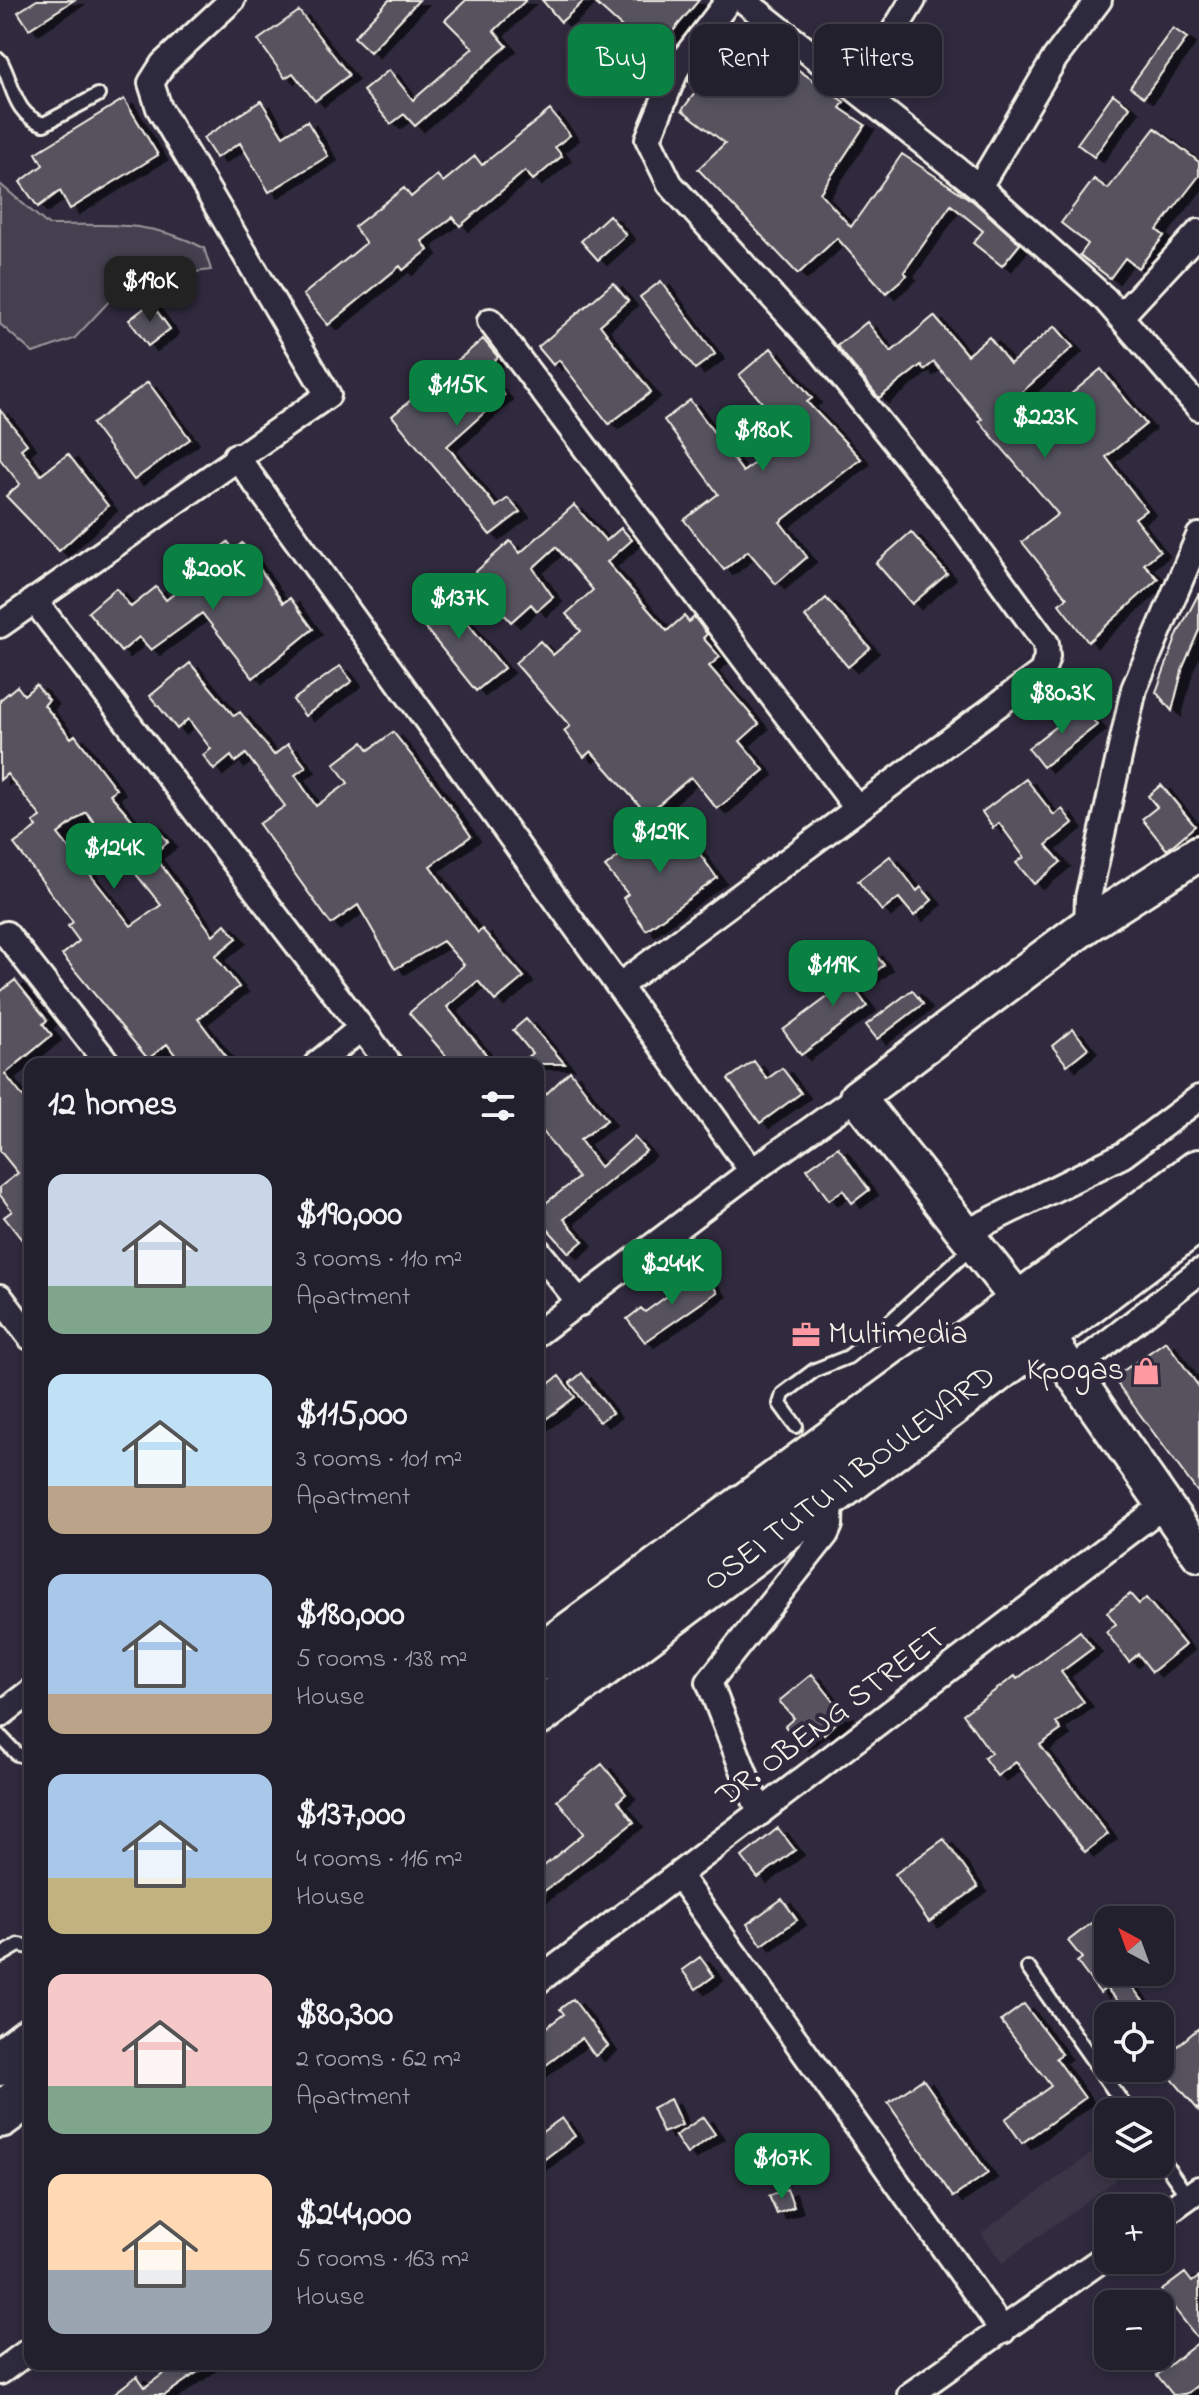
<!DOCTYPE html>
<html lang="en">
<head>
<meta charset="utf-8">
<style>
  body { margin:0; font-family:"Indie Flower",sans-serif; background:#2f2d3a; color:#f1f3f6; height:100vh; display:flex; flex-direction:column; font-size:30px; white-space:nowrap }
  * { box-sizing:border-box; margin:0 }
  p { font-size:26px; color:#a3a3aa }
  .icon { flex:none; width:44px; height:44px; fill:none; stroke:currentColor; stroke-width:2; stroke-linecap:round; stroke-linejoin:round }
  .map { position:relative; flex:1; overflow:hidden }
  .panel { position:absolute; left:24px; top:1058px; width:520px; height:1312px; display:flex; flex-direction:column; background:#23202e; border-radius:16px; box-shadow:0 4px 12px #0003,0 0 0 2px #403e4a }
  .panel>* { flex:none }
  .guide { position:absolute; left:568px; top:24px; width:510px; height:72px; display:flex; gap:16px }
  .needle { width:52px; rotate:319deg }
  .tools { position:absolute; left:1094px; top:1906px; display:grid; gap:16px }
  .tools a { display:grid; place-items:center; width:80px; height:80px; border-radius:16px; background:#23202e; box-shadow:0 4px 12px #0003,0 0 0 2px #403e4a; font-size:40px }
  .price { position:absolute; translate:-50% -68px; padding:0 18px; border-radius:16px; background:#0b8043; color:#fff; font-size:26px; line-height:52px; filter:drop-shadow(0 2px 4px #0008) }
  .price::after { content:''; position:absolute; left:50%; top:48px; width:24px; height:18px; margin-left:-12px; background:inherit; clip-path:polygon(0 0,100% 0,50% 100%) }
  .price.current { background:#222; color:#fff }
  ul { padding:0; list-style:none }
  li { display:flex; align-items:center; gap:24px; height:200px; padding:0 24px }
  li span { display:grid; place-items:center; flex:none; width:224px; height:160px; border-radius:16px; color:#555 }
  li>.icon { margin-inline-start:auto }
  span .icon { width:96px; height:96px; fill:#fffc; stroke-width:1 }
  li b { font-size:34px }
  h2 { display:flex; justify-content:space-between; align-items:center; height:96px; padding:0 24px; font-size:34px }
  .pill { padding:0 28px; border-radius:16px; background:#23202e; box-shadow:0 4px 12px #0003,0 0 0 2px #403e4a; font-size:28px; line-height:72px }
  .pill.current { background:#0b8043; color:#fff }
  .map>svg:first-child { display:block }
</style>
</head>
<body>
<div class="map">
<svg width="1199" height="2395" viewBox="0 0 1199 2395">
  <defs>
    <filter id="shadow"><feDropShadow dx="9" dy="5" stdDeviation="0" flood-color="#0009"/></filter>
  </defs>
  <rect width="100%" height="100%" fill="#2f2a3d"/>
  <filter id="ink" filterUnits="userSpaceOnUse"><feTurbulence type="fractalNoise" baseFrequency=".0125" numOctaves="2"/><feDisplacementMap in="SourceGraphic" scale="16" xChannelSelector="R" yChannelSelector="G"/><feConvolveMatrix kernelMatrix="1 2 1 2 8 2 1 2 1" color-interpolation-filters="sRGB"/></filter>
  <g filter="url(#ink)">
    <!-- built -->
    <path fill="#3b3647" d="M1095 2151 1116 2180 1002 2263 981 2233Z"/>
    <!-- green -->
    <path fill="#454050" stroke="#9c989c" stroke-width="2" d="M0 184 48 225C106 225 150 220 204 248L211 270 128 281 74 339 33 353 0 324Z"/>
    <!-- building -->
    <path fill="#56525f" stroke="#f4f1e8" stroke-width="2" fill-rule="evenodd" filter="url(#shadow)" d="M37 0H74L29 29 18 12Z
      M389 0H419L370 52 354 37Z
      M466 0H526L494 31 507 46 415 126 404 114 391 124 363 91 389 70 413 100 473 48 445 20Z
      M542 0H585L561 22Z
      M592 0H699L653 55Z
      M299 11 349 75 315 101 293 73 285 78 258 40Z
      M731 22 795 72 797 69 844 102 840 108 865 125 820 193 851 227 902 154 974 202 1020 244 1002 266 973 243 983 231 951 205 904 272 907 275 886 293 837 238 798 274 698 169 725 143 682 110 698 89 688 81 690 76Z
      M1173 28 1187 38 1144 97 1130 87Z
      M1113 94 1130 107 1094 157 1077 144Z
      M124 99 158 155 70 209 60 191 38 207 20 182 43 165 36 153Z
      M261 101 283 136 307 121 328 156 269 192 240 143 216 158 203 138Z
      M550 110 570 135 555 147 562 156 533 180 525 171 460 226 453 217 422 241 428 250 403 270 400 266 328 325 303 295 366 243 354 227 404 188 411 197 437 175 443 182 475 156 482 165Z
      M1155 128 1199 162V176L1157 230 1164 236 1138 268 1125 258 1110 278 1080 255 1088 244 1061 223 1094 179 1108 189Z
      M609 215 626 235 598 260 581 241Z
      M661 281 715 354 695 369 640 297Z
      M613 283 628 301 600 325 651 392 609 424 559 360 553 365 538 347Z
      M151 303 170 329 148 346 129 320Z
      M934 316 967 355 989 337 1010 364 1055 326 1073 347 1006 406 1027 431 1101 369 1146 424 1106 457 1146 510 1135 518 1160 551 1144 564 1158 579 1088 642 1059 604 1067 598 1022 542 1058 514 979 421 982 419 934 362 924 370 921 365 879 398 837 346 867 322 891 352Z
      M483 339 498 357 482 371 504 395 447 446 496 507 508 498 520 512 490 535 392 416Z
      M771 348 812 398 807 402 861 459 780 522 807 557 776 584 748 551 724 570 684 520 718 494 664 420 690 400 743 472 789 435 739 375Z
      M148 382 190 439 134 480 92 424Z
      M0 410 27 444 21 449 41 475 68 454 108 506 59 551 6 496 20 484 0 459Z
      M574 505 606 541 621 528 632 540 607 562 667 631 684 616 689 622 694 617 707 634 703 638 720 657 709 666 759 724 740 741 764 770 717 809 691 777 647 814 591 751 584 757 564 731 570 726 515 663 540 641 553 655 581 631 566 614 593 590 556 547 533 568 553 597 537 611 531 604 511 622 471 576 510 541 520 553Z
      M911 532 947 574 912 604 876 563Z
      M228 542 234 550 242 543 283 603 290 598 313 629 253 678 202 613 151 650 139 637 121 652 88 612 116 588 131 607 156 587 166 600 214 563 209 556Z
      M442 591 504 668 476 691 414 614Z
      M1199 593V630L1183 667 1172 711 1156 692 1178 633Z
      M826 598 870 648 848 667 805 617Z
      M190 663 234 716 240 712 274 755 288 744 306 767 295 775 316 806 348 783 334 764 363 742 369 750 393 732 438 789 471 836 430 866 478 933 482 929 524 977 495 1001 478 981 447 1007 494 1064H453L409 1013 464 965 443 941 395 969 358 905 331 924 259 824 285 806 246 754 235 762 231 756 214 770 203 755 211 749 188 719 177 729 150 696Z
      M340 666 352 681 305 716 293 700Z
      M36 685 49 700 44 705 71 738 75 735 116 789 110 794 141 830 151 822 168 842 153 854 213 935 225 924 237 938 215 956 239 987 198 1019 232 1064H182L167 1044 148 1059 62 955 79 941 68 926 73 922 14 844 37 827 33 822 41 817 7 774 0 780V700L17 686 24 695ZM86 812 161 905 131 926 58 834Z
      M1082 706 1097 725 1043 767 1028 748Z
      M1026 779 1054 815 1062 809 1073 823 1046 845 1061 862 1034 884 1016 863 1024 857 999 823 993 828 982 812Z
      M1161 785 1195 826 1167 850 1142 819 1157 807 1148 796Z
      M663 821 688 850 694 846 717 878 646 930 623 898 628 894 605 867Z
      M890 856 917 891 921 887 932 900 914 916 899 898 882 911 858 881Z
      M873 952 884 965 854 988 867 1006 801 1055 783 1030 841 987 836 981Z
      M15 980 47 1020 43 1024 52 1035 5 1074 30 1106V1250L4 1217 12 1211 0 1195V1187L18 1173 0 1151V992Z
      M912 990 923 1004 877 1039 866 1025Z
      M526 1019 565 1064H519L532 1053 513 1030Z
      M1073 1029 1088 1048 1067 1065 1052 1046Z
      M754 1061 767 1079 782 1068 801 1093 760 1123 728 1079Z
      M570 1071 607 1120 580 1140 600 1167 634 1137 646 1151 564 1219 583 1241 569 1253 538 1218V1209L578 1178 538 1125V1102Z
      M838 1147 869 1190 852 1203 843 1190 829 1200 807 1169Z
      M702 1271 717 1292 645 1342 627 1319 641 1308 645 1312Z
      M1166 1341 1199 1387V1494L1113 1378Z
      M582 1373 612 1413 599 1422 570 1383Z
      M559 1376 575 1397 538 1425V1392Z
      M1130 1594 1139 1604 1146 1598 1185 1645 1152 1672 1138 1654 1129 1662 1106 1632 1116 1624 1107 1612Z
      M1080 1631 1093 1648 1061 1672 1084 1702 1056 1723 1061 1730 1040 1745 1108 1834 1085 1852 1016 1762 997 1776 984 1758 991 1753 963 1714 1015 1676 1017 1679Z
      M812 1674 844 1714 824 1734 820 1729 800 1745 785 1726 794 1718 779 1701Z
      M602 1764 626 1794 618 1801 634 1822 538 1896V1871L584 1833 557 1800Z
      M778 1828 795 1850 758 1878 742 1857Z
      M944 1839 978 1887 929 1922 895 1874Z
      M782 1899 797 1920 762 1945 747 1924Z
      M1108 1910V1972H1126L1123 1975 1146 2005 1131 2016 1106 1988 1100 1993 1077 1962 1082 1958 1068 1941Z
      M700 1957 714 1976 696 1989 682 1970Z
      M573 1999 608 2046 595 2056 582 2038 538 2071V2034L564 2014 560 2009Z
      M1024 2004 1062 2054 1056 2058 1085 2098 1022 2143 1005 2119 1051 2086 1001 2021Z
      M1199 2028V2111L1172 2079 1174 2069 1164 2057Z
      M923 2079 988 2173 953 2197 888 2103Z
      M670 2099 682 2125 663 2133 652 2108Z
      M703 2117 715 2134 687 2154 675 2136Z
      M562 2118 575 2136 538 2164V2135Z
      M787 2189 794 2207 777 2214 769 2196Z
      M1185 2273 1192 2282 1199 2277V2340L1161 2291Z
      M1199 2342V2384L1185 2395H1173L1157 2375Z
      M177 2364H209L165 2395H112L137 2376 145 2387Z"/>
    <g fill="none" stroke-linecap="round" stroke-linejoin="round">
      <defs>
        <path id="lane" d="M0 60C14 84 13 115 44 124L98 95
          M796 1426 780 1404 783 1394 815 1370 848 1357 871 1339 972 1247
          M0 1736 17 1754 30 1758
          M0 1956 19 1945 30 1947
          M1028 1968 1129 2112
          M1160 2157 1188 2197"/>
        <path id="street" d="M743 0 979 187 1105 299 1199 408
          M858 90 913 0
          M979 187 1055 58 1099 0
          M1120 317 1199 232
          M490 321 856 807
          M236 456 752 1171
          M34 600 389 1064
          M0 625 328 395 159 108 151 83 163 64 232 0
          M1087 925 1088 898 1134 689 1199 536
          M6 934 108 1064
          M619 986 1042 672 1047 657 1046 643 941 499 820 349 670 184 648 139 677 68 729 0
          M317 1064 360 1029
          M965 1233 1123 1155 1199 1098
          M538 1251 580 1303
          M0 1297 30 1337
          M538 1333 752 1171 857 1097
          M1071 1371 1199 1272
          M0 1715 30 1692
          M760 1813 709 1682 826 1534 830 1525 831 1491
          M678 1875 1003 2331
          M538 1981 1164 1505
          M1160 2217 1199 2189
          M0 2372 30 2350
          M910 2395 1108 2255"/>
        <path id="secondary" d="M1199 853 1087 925 857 1097 1044 1332 1199 1554"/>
        <g id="highway">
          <path d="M538 1659 1199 1172"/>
          <path id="s1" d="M538 1713 1199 1218"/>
          <path d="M0 2063 30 2040"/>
          <path d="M0 2115 30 2093"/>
        </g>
      </defs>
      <!-- lane casing -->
      <use href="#lane" stroke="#f4f1e8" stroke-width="18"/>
      <!-- street casing -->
      <use href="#street" stroke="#f4f1e8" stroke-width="30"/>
      <!-- secondary casing -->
      <use href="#secondary" stroke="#f4f1e8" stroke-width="40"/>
      <!-- highway casing -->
      <use href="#highway" stroke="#f4f1e8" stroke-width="50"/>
      <!-- lane -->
      <use href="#lane" stroke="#2f2a3d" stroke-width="12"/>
      <!-- street -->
      <use href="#street" stroke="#2f2a3d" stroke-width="24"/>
      <!-- secondary -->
      <use href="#secondary" stroke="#2f2a3d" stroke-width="34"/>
      <!-- highway -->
      <use href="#highway" stroke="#2f2a3d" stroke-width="44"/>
    </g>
  </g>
  <!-- icons -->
  <defs>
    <symbol id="office-bare" viewBox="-9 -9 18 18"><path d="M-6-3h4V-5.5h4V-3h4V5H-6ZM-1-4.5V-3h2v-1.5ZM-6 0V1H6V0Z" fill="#ff9aa2" stroke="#2f2a3d" stroke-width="2.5" paint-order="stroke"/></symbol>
    <symbol id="shop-bare" viewBox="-9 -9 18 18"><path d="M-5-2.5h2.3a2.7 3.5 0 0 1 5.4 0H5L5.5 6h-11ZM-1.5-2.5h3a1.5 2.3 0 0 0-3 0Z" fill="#ff9aa2" stroke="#2f2a3d" stroke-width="2.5" paint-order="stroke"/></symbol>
  </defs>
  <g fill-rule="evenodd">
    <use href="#office-bare" x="786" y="1315" width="40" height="40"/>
    <use href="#shop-bare" x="1126" y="1351" width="40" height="40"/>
  </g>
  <g text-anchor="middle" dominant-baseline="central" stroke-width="8" stroke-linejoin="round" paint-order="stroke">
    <!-- poi labels -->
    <g font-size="32" fill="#f4f1e8" stroke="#2f2a3d" text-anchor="start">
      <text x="828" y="1335">Multimedia</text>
      <text x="1124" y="1371" text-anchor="end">Kpogas</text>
    </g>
    <!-- street labels -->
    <g font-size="32" fill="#f4f1e8" stroke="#2f2a3d">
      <text stroke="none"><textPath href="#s1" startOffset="390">OSEI TUTU II BOULEVARD</textPath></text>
      <text transform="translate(832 1718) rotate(-37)">DR. OBENG STREET</text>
    </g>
  </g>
</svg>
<div class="tools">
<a><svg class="needle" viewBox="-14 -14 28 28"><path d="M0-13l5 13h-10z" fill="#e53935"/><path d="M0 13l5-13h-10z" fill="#a3a3aa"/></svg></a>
<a><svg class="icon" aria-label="locate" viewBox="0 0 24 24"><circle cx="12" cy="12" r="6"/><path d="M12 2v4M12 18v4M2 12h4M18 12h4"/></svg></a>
<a><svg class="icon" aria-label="layers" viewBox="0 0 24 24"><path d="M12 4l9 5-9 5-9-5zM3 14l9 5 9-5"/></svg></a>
<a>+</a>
<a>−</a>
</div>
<b class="price current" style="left:150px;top:324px">$190K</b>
<b class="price" style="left:457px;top:428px">$115K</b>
<b class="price" style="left:1045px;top:460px">$223K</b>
<b class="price" style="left:763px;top:473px">$180K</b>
<b class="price" style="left:213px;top:612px">$200K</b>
<b class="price" style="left:459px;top:641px">$137K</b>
<b class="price" style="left:1062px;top:736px">$80.3K</b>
<b class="price" style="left:660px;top:875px">$129K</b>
<b class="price" style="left:114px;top:891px">$124K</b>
<b class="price" style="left:833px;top:1008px">$119K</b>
<b class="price" style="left:672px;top:1307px">$244K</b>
<b class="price" style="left:782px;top:2201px">$107K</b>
<div class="guide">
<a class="pill current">Buy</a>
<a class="pill">Rent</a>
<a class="pill">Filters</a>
</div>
<section class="panel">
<h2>12 homes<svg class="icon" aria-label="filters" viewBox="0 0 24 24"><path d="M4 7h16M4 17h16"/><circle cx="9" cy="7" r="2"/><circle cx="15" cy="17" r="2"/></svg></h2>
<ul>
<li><span style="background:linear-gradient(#c9d6e8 70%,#7fa58c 0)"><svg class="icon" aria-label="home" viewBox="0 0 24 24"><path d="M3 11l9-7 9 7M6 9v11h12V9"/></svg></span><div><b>$190,000</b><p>3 rooms · 110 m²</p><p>Apartment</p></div></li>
<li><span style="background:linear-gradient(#bfe0f5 70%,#b9a48a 0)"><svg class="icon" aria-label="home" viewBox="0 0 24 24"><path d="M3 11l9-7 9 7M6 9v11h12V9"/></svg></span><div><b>$115,000</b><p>3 rooms · 101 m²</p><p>Apartment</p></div></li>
<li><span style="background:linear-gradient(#a9c7e8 75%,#b9a48a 0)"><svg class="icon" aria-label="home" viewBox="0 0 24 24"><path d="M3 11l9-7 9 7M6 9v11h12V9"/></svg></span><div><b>$180,000</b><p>5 rooms · 138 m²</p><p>House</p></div></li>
<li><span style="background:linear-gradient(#a9c7e8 65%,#c2b280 0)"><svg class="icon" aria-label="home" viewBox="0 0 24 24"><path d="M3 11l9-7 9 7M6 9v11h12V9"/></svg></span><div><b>$137,000</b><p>4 rooms · 116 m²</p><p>House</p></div></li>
<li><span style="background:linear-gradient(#f6c9c9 70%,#7fa58c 0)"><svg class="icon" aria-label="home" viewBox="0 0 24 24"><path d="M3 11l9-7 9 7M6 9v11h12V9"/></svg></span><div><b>$80,300</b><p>2 rooms · 62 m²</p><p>Apartment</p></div></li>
<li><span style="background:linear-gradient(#ffd9b3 60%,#9aa5b1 0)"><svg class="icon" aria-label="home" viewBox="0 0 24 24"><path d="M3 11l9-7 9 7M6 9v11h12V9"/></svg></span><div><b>$244,000</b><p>5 rooms · 163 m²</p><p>House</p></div></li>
</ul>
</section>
</div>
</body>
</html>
